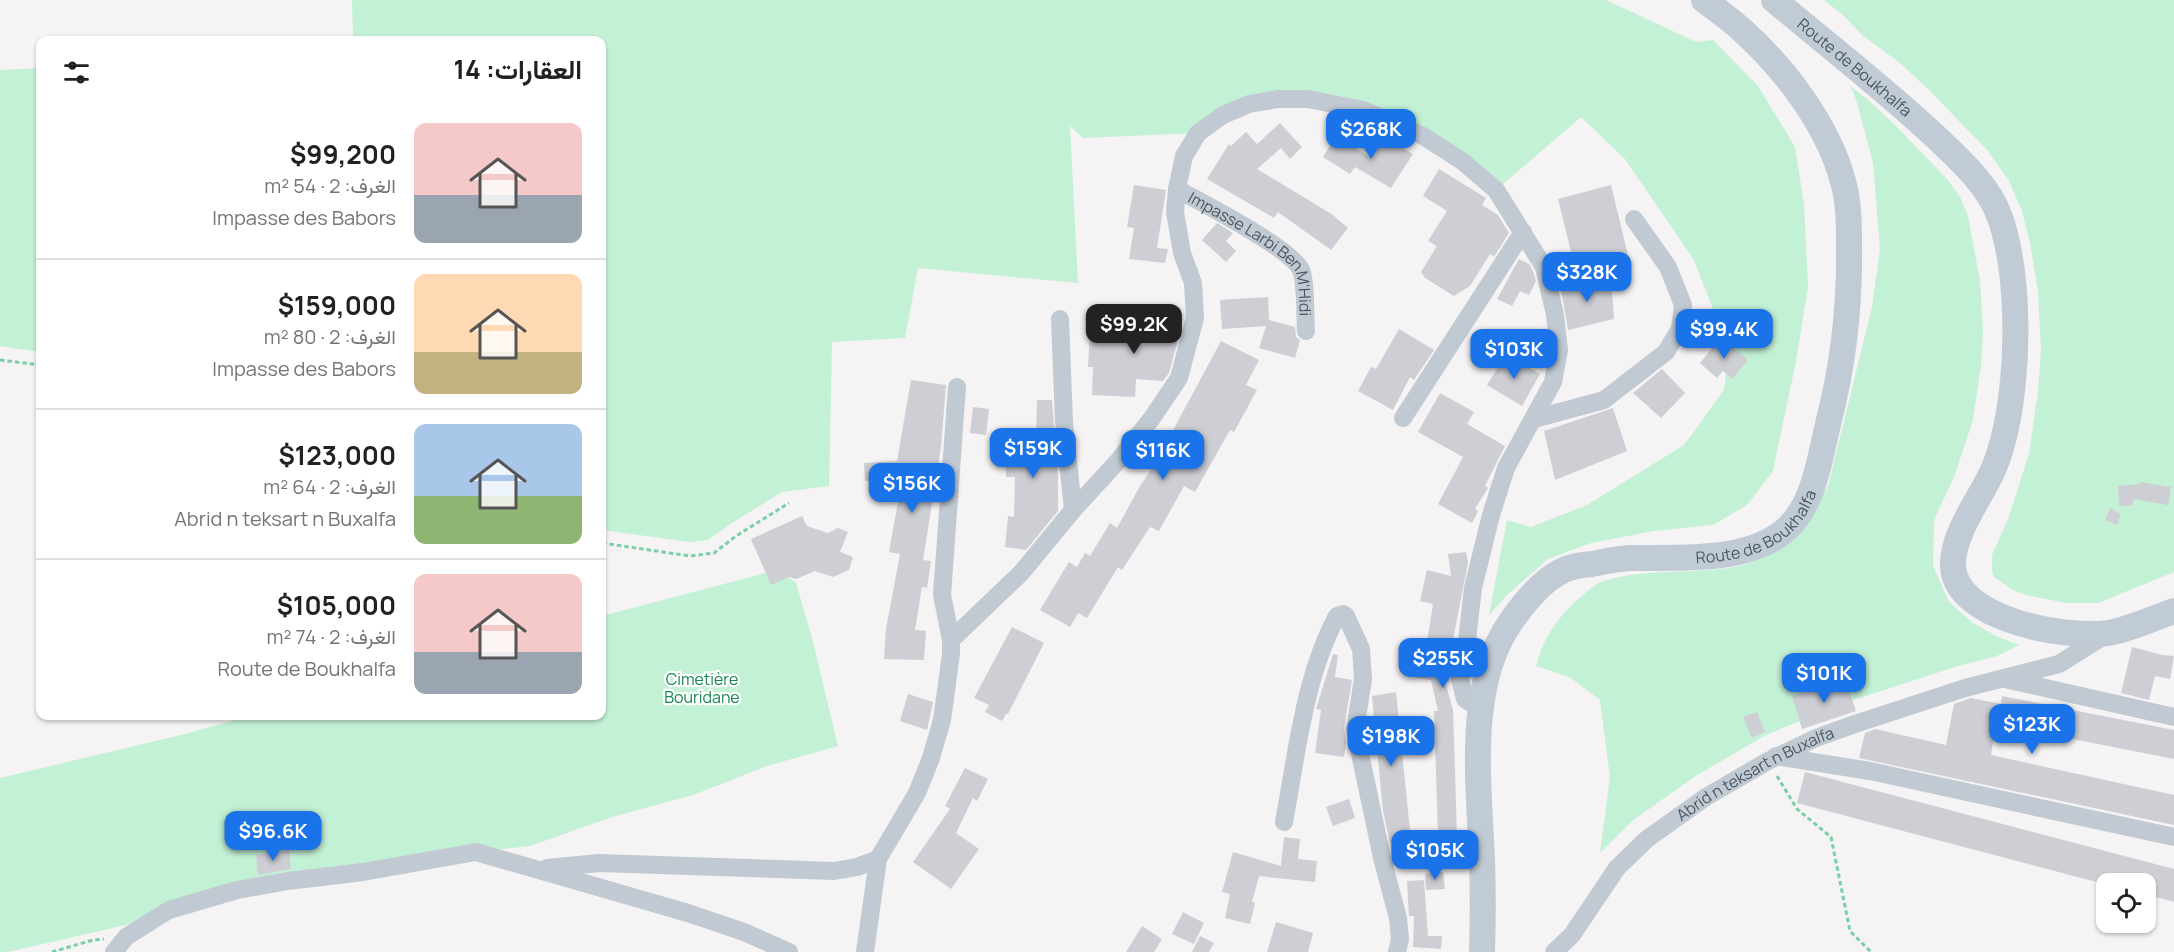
<!DOCTYPE html>
<html lang="ar">
<head>
<meta charset="utf-8">
<style>
  body { margin:0; font-family:Manrope,Vazirmatn,sans-serif; background:#f2f2f2; color:#202124; direction:rtl; height:100vh; display:flex; flex-direction:column; font-size:22px; white-space:nowrap }
  * { box-sizing:border-box; margin:0 }
  p { font-size:20px; color:#757577 }
  .icon { flex:none; width:33px; height:33px; fill:none; stroke:currentColor; stroke-width:2; stroke-linecap:round; stroke-linejoin:round }
  .map { position:relative; flex:1; overflow:hidden; direction:ltr }
  .panel { position:absolute; left:36px; top:36px; width:570px; height:684px; display:flex; flex-direction:column; background:#fff; border-radius:12px; box-shadow:0 2px 4px #0004; direction:rtl }
  .panel>* { flex:none }
  .buttons { position:absolute; left:2096px; top:873px; display:grid; gap:12px }
  .buttons a { display:grid; place-items:center; width:60px; height:60px; border-radius:12px; background:#fff; box-shadow:0 2px 4px #0004; font-size:30px }
  .price { position:absolute; translate:-50% -51px; padding:0 14px; border-radius:12px; background:#1a73e8; color:#fff; font-size:20px; line-height:39px; filter:drop-shadow(0 2px 3px #0008) }
  .price::after { content:''; position:absolute; left:50%; top:36px; width:18px; height:14px; margin-left:-9px; background:inherit; clip-path:polygon(0 0,100% 0,50% 100%) }
  .price.on { background:#222; color:#fff }
  ul { padding:0; list-style:none }
  li { display:flex; align-items:center; gap:18px; height:150px; padding:0 24px }
  li+li { border-top:2px solid #e0e0e0 }
  li span { display:grid; place-items:center; flex:none; width:168px; height:120px; border-radius:12px; color:#555 }
  li>.icon { margin-inline-start:auto }
  span .icon { width:72px; height:72px; fill:#fffc; stroke-width:1 }
  li b { font-size:26px }
  h2 { display:flex; justify-content:space-between; align-items:center; height:72px; padding:0 24px; font-size:26px }
  .map>svg:first-child { display:block }
</style>
</head>
<body>
<div class="map">
<svg width="2174" height="952" viewBox="0 0 2174 952">
  <rect width="100%" height="100%" fill="#f5f3f3"/>
  <!-- green -->
  <path fill="#c3f1d5" d="M352 0H1606L1696 42 1713 40 1758 86 1795 147 1804 205 1808 287 1796 361 1773 471 1747 505 1713 525 1654 531 1591 543 1548 559 1508 594 1489 615 1507 520 1531 527 1587 505 1684 445 1724 390 1729 350 1694 260 1625 159 1581 117 1496 190 1363 110 1278 99 1198 133 1083 138 1070 126 1078 283 918 268 905 338 832 342 829 486 782 492 729 525 708 540 690 542 602 530V40H353Z
    M1824 0H2174V572L2098 603H2066L2026 595 2013 590 1994 577 1992 571V555L2007 522 2029 454 2038 391 2041 350 2038 292 2030 243 2022 211 2009 181 1988 151 1930 91 1899 62 1863 36 1844 16Z
    M40 68V352L0 346V70Z
    M1850 86 1867 99 1894 124 1947 179 1960 197 1968 216 1980 281 1983 331 1981 365 1973 420 1954 477 1934 520 1933 566 1949 602 1973 623 1996 636 2019 645 1997 656 1958 666 1847 702 1766 735 1694 777 1632 821 1600 853 1610 777 1600 700 1571 678 1536 666C1543 640 1554 622 1573 604 1580 598 1587 591 1594 586 1600 581 1608 580 1615 578 1657 568 1701 575 1743 565 1778 556 1812 516 1828 486L1872 307 1880 249 1873 163 1856 99Z
    M770 572 784 574 796 583 812 638 838 746 767 766 693 795 612 817 530 846 475 852 169 910 126 925 8 952H0V778L185 734 249 716H602V616Z"/>
  <!-- building -->
  <path fill="#cdcfd5" d="M1280 123 1302 147 1290 159 1281 148 1257 169 1333 215 1348 228 1331 250 1278 212 1274 218 1207 179 1229 144 1231 146 1246 132 1257 144Z
    M1336 136 1370 157 1382 136 1413 154 1391 188 1355 167 1350 174 1323 157Z
    M1439 169 1486 198 1482 205 1498 215 1509 233 1494 257 1490 254 1470 286 1454 296 1425 278 1421 272 1437 246 1428 241 1447 211 1423 196Z
    M1134 185 1166 190 1157 248 1168 249 1165 263 1129 259 1134 228 1127 227Z
    M1611 185 1628 255 1575 268 1558 199Z
    M1217 223 1233 233 1226 241 1236 251 1226 262 1202 240Z
    M1519 259 1529 264 1533 271 1536 281 1529 295 1520 291 1512 306 1497 299Z
    M1576 272 1612 292 1614 319 1568 330 1561 289 1578 282Z
    M1268 297 1269 320 1295 327 1296 337 1300 340 1295 358 1259 348 1266 326 1222 329 1220 300Z
    M1151 307 1181 311 1178 340 1169 373 1163 381 1136 379 1135 397 1092 395 1093 367H1088L1090 332 1148 336Z
    M1399 329 1434 350 1414 380 1410 377 1393 410 1358 391 1371 367 1376 369Z
    M1721 337 1748 360 1732 379 1723 371 1717 378 1700 363Z
    M1221 341 1259 360 1246 385 1257 390 1234 432 1230 430 1195 492 1184 486 1159 531 1150 527 1122 570 1118 567 1087 618 1078 613 1070 627 1040 610 1069 562 1077 567 1085 553 1090 556 1110 523 1117 528 1140 486 1156 462Z
    M1506 355 1540 374 1522 406 1487 385Z
    M1662 369 1685 393 1661 418 1633 393Z
    M911 380 946 385 941 447 923 560 931 561 927 588 922 587 915 630 926 631 924 660 884 659 886 629 900 554 889 552 901 485 893 484 894 480 865 481 864 463 897 461Z
    M1440 393 1474 412 1467 424 1505 446 1485 486 1488 488 1475 509 1478 511 1472 523 1438 504 1463 457 1418 432Z
    M1037 400H1052L1058 478V511L1026 550 1005 547 1008 516 1014 517 1015 477H1006L1005 435 1036 436Z
    M973 407 989 409 986 435 970 433Z
    M1613 408 1627 451 1555 480 1544 431Z
    M2140 482 2171 487 2168 505 2133 499V505L2119 506 2118 486 2139 484Z
    M2110 508 2121 514 2117 525 2105 520Z
    M802 516 807 526 828 533 838 528 848 532 840 552 853 557 849 570 833 577 815 571 796 579 789 577 771 585 751 539Z
    M1466 552 1468 563 1452 645H1455L1449 682 1445 681 1453 710 1457 834H1453L1455 863 1439 865 1434 711H1438L1431 680 1416 678 1419 642H1427L1433 604 1420 601 1427 570 1451 576 1448 554Z
    M1012 627 1044 643 1008 714H1006L1002 721 985 712 989 705 974 698Z
    M2132 647 2162 655 2174 656 2170 679 2155 676 2149 700 2121 693Z
    M1333 654 1338 655 1335 677 1352 680 1344 728 1346 743 1344 757 1315 753 1321 710 1316 709Z
    M1845 678 1856 711 1802 729 1792 696Z
    M1396 692 1411 841 1390 843 1383 811 1372 696Z
    M908 694 933 702 927 730 900 721Z
    M2002 696 2174 730V759L1996 724 1991 755 2174 795V825L1859 758 1865 733 1875 729 1946 745 1954 704 1971 698 2001 704Z
    M1757 712 1765 732 1752 738 1743 717Z
    M965 768 988 779 977 801 973 798 956 833 979 849 951 889 913 862 950 809 945 806Z
    M1805 772 2174 869V902L2145 894V884H2104L1797 803Z
    M1349 799 1355 818 1333 826 1326 807Z
    M1284 837 1300 839 1298 859 1317 861 1315 882 1259 876 1252 902 1255 903 1250 924 1225 918 1230 894 1222 892 1233 852 1281 866Z
    M289 850 291 869 258 875 256 855Z
    M1443 872 1445 889 1426 890 1425 874Z
    M1424 880 1428 936H1442L1441 949 1413 947 1414 916H1409L1407 881Z
    M1183 912 1204 923 1194 944 1172 934Z
    M1276 922 1313 933 1308 952H1267Z
    M1142 926 1162 939 1154 952H1126Z
    M1200 936 1214 943 1209 952H1192Z"/>
  <g fill="none" stroke-linecap="round" stroke-linejoin="round">
    <!-- path -->
    <path stroke="#7ad0a6" stroke-width="3" stroke-dasharray="4.5 3" stroke-linecap="butt" d="M0 360 40 365
      M602 543 690 556 714 553 736 536 789 503
      M1777 776 1797 809 1831 837 1850 931 1871 952
      M52 952 93 940 104 939"/>
    <!-- minor -->
    <g stroke="#c1cad2" stroke-width="18">
      <path id="s1" d="M1177 189C1202 203 1291 248 1301 270 1306 281 1305 317 1306 331"/>
      <path d="M1060 319 1064 422 1073 510"/>
      <path d="M1403 418 1523 232"/>
      <path d="M1534 419 1604 400 1666 352 1680 329 1683 305 1668 267 1634 219"/>
      <path d="M951 640 942 595 957 387"/>
      <path d="M2005 679 2174 717"/>
      <path d="M1776 756 1870 771 2174 837"/>
      <path d="M1284 822C1297 753 1304 678 1337 616L1343 614 1346 616 1361 649 1363 679 1355 730 1382 858 1398 918 1400 939 1397 952"/>
      <path d="M547 868 599 863 834 871 857 867 878 859"/>
      <path d="M114 952 126 937 169 910 237 890 288 881 363 872 476 852 688 913 744 932 789 952"/>
      <path d="M865 952 878 859 917 793 931 758 942 720 951 654V640L1021 573 1073 510 1118 461 1152 418 1179 378 1195 318 1193 283 1182 253 1175 212 1177 189 1184 156 1198 133 1223 115 1249 104 1278 99H1308L1363 110 1423 136 1462 161 1496 190 1544 267 1555 315 1559 350 1553 382 1506 468 1491 515 1473 588 1467 640 1460 679 1465 699 1481 709"/>
      <path id="s2" d="M1554 952 1572 935 1617 868 1647 839 1706 797 1768 761 1816 738 1855 724 1965 688 2059 664 2107 634"/>
    </g>
    <!-- secondary -->
    <g stroke="#c1cbd6" stroke-width="26">
      <path id="s3" d="M1774 0C1829 46 1886 90 1938 139 1960 160 1988 185 1999 215 2023 277 2020 407 1994 468 1981 498 1952 533 1953 566 1955 620 2067 639 2108 633 2128 630 2154 618 2174 611"/>
      <path id="s4" d="M1482 952C1483 921 1483 890 1482 859 1479 786 1466 686 1510 623 1523 604 1541 581 1562 571 1570 566 1582 565 1592 564 1604 561 1616 559 1629 558 1676 557 1739 563 1779 535 1814 511 1819 461 1828 424 1843 366 1850 306 1849 246 1849 223 1849 200 1842 178 1827 124 1784 68 1743 31 1731 20 1717 10 1704 0"/>
    </g>
  </g>
  <g text-anchor="middle" dominant-baseline="central" stroke-width="4.5" stroke-linejoin="round" paint-order="stroke">
    <!-- street labels -->
    <g font-size="16" fill="#4a5661" stroke="#fff">
      <text stroke="none"><textPath href="#s3" startOffset="105">Route de Boukhalfa</textPath></text>
      <text stroke="none"><textPath href="#s1" startOffset="105">Impasse Larbi Ben M'Hidi</textPath></text>
      <text stroke="none"><textPath href="#s4" startOffset="616">Route de Boukhalfa</textPath></text>
      <text stroke="none"><textPath href="#s2" startOffset="274">Abrid n teksart n Buxalfa</textPath></text>
    </g>
    <!-- park labels -->
    <g font-size="16" fill="#17864f" stroke="#fff">
      <text x="702" y="679">Cimetière<tspan x="702" dy="18">Bouridane</tspan></text>
    </g>
  </g>
</svg>
<div class="buttons">
<a><svg class="icon" aria-label="locate" viewBox="0 0 24 24"><circle cx="12" cy="12" r="6"/><path d="M12 2v4M12 18v4M2 12h4M18 12h4"/></svg></a>
</div>
<b class="price" style="left:1371px;top:160px">$268K</b>
<b class="price" style="left:1587px;top:303px">$328K</b>
<b class="price on" style="left:1134px;top:355px">$99.2K</b>
<b class="price" style="left:1724px;top:360px">$99.4K</b>
<b class="price" style="left:1514px;top:380px">$103K</b>
<b class="price" style="left:1033px;top:479px">$159K</b>
<b class="price" style="left:1163px;top:481px">$116K</b>
<b class="price" style="left:912px;top:514px">$156K</b>
<b class="price" style="left:1443px;top:689px">$255K</b>
<b class="price" style="left:1824px;top:704px">$101K</b>
<b class="price" style="left:2032px;top:755px">$123K</b>
<b class="price" style="left:1391px;top:767px">$198K</b>
<b class="price" style="left:273px;top:862px">$96.6K</b>
<b class="price" style="left:1435px;top:881px">$105K</b>
<section class="panel">
<h2>العقارات: 14<svg class="icon" aria-label="filters" viewBox="0 0 24 24"><path d="M4 7h16M4 17h16"/><circle cx="9" cy="7" r="2"/><circle cx="15" cy="17" r="2"/></svg></h2>
<ul>
<li><span style="background:linear-gradient(#f6c9c9 60%,#9aa5b1 0)"><svg class="icon" aria-label="home" viewBox="0 0 24 24"><path d="M3 11l9-7 9 7M6 9v11h12V9"/></svg></span><div><b>$99,200</b><p>الغرف: 2 · 54 m²</p><p>Impasse des Babors</p></div></li>
<li><span style="background:linear-gradient(#ffd9b3 65%,#c2b280 0)"><svg class="icon" aria-label="home" viewBox="0 0 24 24"><path d="M3 11l9-7 9 7M6 9v11h12V9"/></svg></span><div><b>$159,000</b><p>الغرف: 2 · 80 m²</p><p>Impasse des Babors</p></div></li>
<li><span style="background:linear-gradient(#a9c7e8 60%,#8fb573 0)"><svg class="icon" aria-label="home" viewBox="0 0 24 24"><path d="M3 11l9-7 9 7M6 9v11h12V9"/></svg></span><div><b>$123,000</b><p>الغرف: 2 · 64 m²</p><p>Abrid n teksart n Buxalfa</p></div></li>
<li><span style="background:linear-gradient(#f6c9c9 65%,#9aa5b1 0)"><svg class="icon" aria-label="home" viewBox="0 0 24 24"><path d="M3 11l9-7 9 7M6 9v11h12V9"/></svg></span><div><b>$105,000</b><p>الغرف: 2 · 74 m²</p><p>Route de Boukhalfa</p></div></li>
</ul>
</section>
</div>
</body>
</html>
